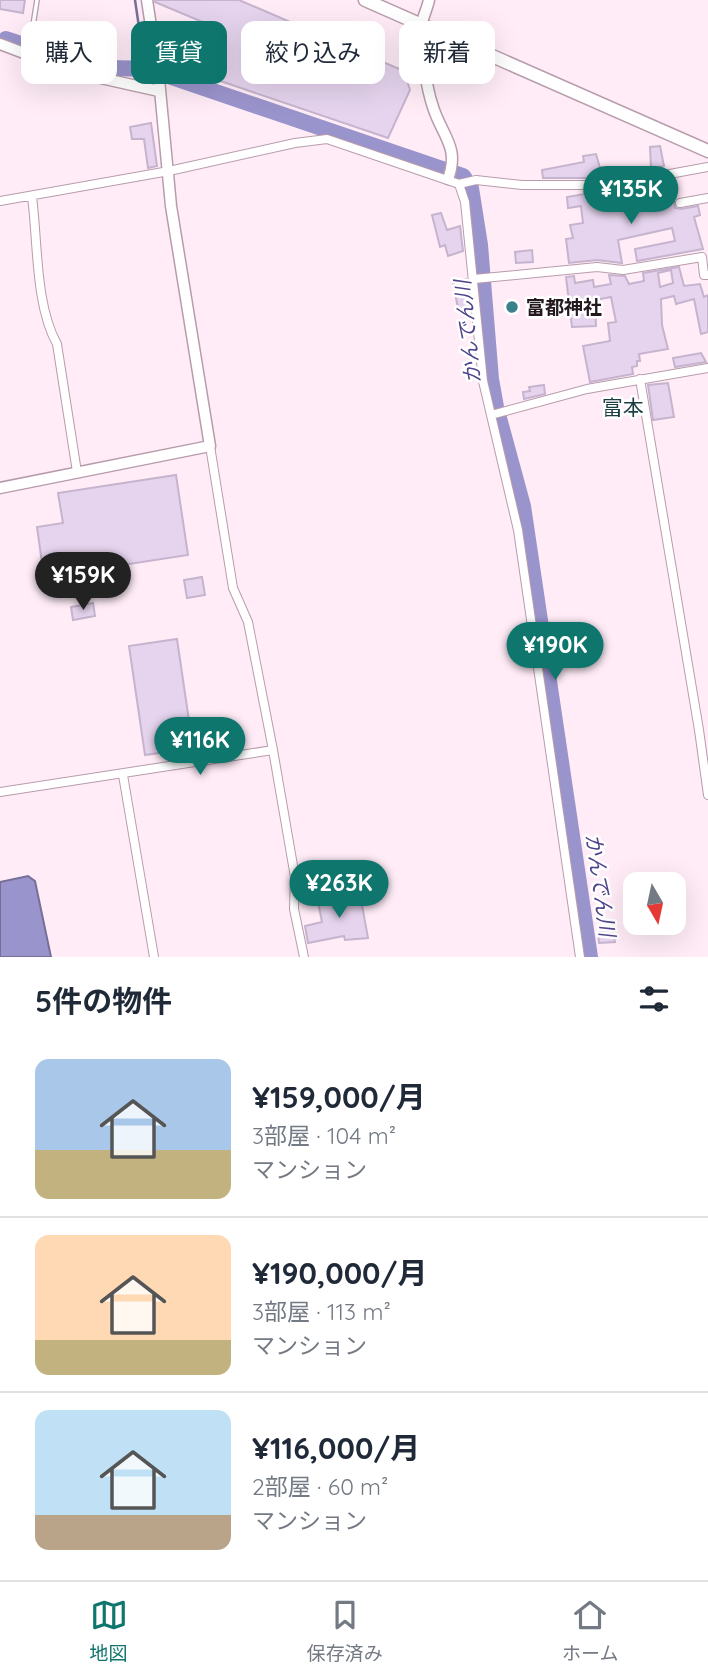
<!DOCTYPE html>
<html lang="ja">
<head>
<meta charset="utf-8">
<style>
  body { margin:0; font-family:Quicksand,"Noto Sans JP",sans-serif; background:#f2f2f3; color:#1f2937; height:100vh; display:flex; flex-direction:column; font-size:26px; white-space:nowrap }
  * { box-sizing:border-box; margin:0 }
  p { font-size:23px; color:#747a83 }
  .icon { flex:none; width:38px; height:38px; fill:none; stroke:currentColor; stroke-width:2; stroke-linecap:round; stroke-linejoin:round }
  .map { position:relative; height:957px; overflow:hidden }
  .details { display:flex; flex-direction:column; background:#fff; flex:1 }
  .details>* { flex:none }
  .banner { position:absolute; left:21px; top:21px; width:667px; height:63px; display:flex; gap:14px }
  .needle { width:46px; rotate:171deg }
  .fabs { position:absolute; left:623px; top:872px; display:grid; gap:14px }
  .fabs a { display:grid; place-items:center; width:63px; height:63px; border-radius:14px; background:#fff; box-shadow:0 7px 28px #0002; font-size:35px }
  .price { position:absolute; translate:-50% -60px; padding:0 16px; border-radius:24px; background:#0f766e; color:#fff; font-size:23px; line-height:46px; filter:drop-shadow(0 2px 4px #0008) }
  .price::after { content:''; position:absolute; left:50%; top:42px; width:21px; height:16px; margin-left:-10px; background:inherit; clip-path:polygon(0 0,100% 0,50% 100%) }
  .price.current { background:#222; color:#fff }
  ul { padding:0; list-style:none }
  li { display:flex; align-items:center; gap:21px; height:175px; padding:0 35px }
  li+li { border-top:2px solid #e0e1e3 }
  li span { display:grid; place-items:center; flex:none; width:196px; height:140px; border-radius:14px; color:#555 }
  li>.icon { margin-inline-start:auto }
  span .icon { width:84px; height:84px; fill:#fffc; stroke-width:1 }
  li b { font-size:30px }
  h2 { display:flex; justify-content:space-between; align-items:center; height:84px; padding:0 35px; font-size:30px }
  .pill { padding:0 24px; border-radius:14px; background:#fff; box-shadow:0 7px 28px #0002; font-size:24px; line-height:63px }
  .pill.current { background:#0f766e; color:#fff }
  .dock { display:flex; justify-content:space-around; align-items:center; height:98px; border-top:2px solid #e0e1e3; background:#fff; font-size:19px; color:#747a83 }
  .dock a { display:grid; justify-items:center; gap:4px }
  .dock .current { color:#0f766e }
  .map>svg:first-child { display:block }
</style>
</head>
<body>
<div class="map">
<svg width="708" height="957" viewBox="0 0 708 957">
  <rect width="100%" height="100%" fill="#ffecf7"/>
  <!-- water -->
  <path fill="#9a94cc" stroke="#766f98" stroke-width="2" d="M28 876 35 881 51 957H0V882Z"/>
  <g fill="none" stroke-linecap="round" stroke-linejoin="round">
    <!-- stream -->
    <path stroke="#766f98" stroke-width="2.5" d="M135 0 145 68
      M0 37 6 39"/>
    <!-- river -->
    <path stroke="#9a94cc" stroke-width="16" d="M6 39C54 55 93 72 145 68L463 176 471 188 480 245 491 379 496 407 523 506 590 957"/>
  </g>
  <!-- building -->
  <path fill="#e6d4ee" stroke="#c6b4ce" stroke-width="2" fill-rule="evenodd" d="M0 0H25L23 13 0 9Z
    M155 0H239L404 71 410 90 388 138 185 69 205 23 155 2Z
    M151 123 157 166 148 168 144 139H132L130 127Z
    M660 146 664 166 651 168 650 147Z
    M596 154 603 178H543L542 170 584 162 583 156Z
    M671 185 675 208 681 209 698 206 700 215 694 217 703 249 637 261 635 249 675 241 672 228 618 240 622 263 597 260 569 263 566 239 573 238 570 225 583 223 581 206 568 208 567 197 585 194 584 192H599L601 204 629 200 627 193Z
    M441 213 447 230 460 226 463 251 448 256 445 245 440 247 432 215Z
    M532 250 533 262 516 263 515 252Z
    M679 267 684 286 700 284 704 297 708 295V332L701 334 694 299 676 304 674 296 661 299 662 325 668 349 639 354 640 361H637V366L632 367 633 374 590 382 583 346 610 341 608 323 616 322 611 297 595 300 596 326 572 327 566 277 574 276 575 283 593 280 594 287 611 284 609 275 625 276 629 284 644 281 643 273ZM671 270 673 283 660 287 658 273Z
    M466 279 469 307 458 309 453 281Z
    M701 353 706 362 675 367 673 358Z
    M668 383 674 417 653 420 648 385Z
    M544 385 545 394 524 399 523 392 530 391 529 387Z
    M176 475 188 555 44 577 37 527 63 523 58 493Z
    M202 577 205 595 187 598 184 580Z
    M93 603 95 616 73 620 71 607Z
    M177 639 193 748 145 755 129 646Z
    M360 894 368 938 345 940 344 936 308 943 305 926 322 922 318 902Z
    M613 930 615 942 599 943 598 932Z"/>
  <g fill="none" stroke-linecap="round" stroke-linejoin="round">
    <defs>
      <path id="lane" d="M26 53 31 38 37 0"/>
      <path id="street" d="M459 184 465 202 483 381 518 530 580 957
        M32 197C38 241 35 305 57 344L77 472
        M0 201 169 171 295 143 327 139 459 184 476 180 522 185H610L708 167
        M680 203 708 198
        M474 279 597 267 623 270 702 257 704 275H708
        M640 379 699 730 708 795
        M491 415 587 389 708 368
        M210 446 233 588 248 622 273 750 295 877 294 909 304 957
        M123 775 154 957
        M0 792 273 750"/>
      <path id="secondary" d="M429 0C427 9 423 17 421 26 419 43 427 90 433 107 442 136 460 147 448 179
        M0 44 74 72 159 91
        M0 488 210 446 171 206 159 79 147 0"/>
      <path id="primary" d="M365 0 708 151"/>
    </defs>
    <!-- lane casing -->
    <use href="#lane" stroke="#b89cac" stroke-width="6"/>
    <!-- street casing -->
    <use href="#street" stroke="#b89cac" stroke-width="10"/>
    <!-- secondary casing -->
    <use href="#secondary" stroke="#b89cac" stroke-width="13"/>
    <!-- primary casing -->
    <use href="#primary" stroke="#b89cac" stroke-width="15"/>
    <!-- lane -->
    <use href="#lane" stroke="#fff" stroke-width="3.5"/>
    <!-- street -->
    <use href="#street" stroke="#fff" stroke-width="8"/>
    <!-- secondary -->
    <use href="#secondary" stroke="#fff" stroke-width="10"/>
    <!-- primary -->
    <use href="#primary" stroke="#fff" stroke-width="12"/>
  </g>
  <!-- markers -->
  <circle fill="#3a818b" stroke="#fff" stroke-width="2.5" cx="512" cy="307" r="7"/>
  <g text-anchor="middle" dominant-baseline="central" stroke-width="5" stroke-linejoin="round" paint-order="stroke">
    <!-- poi labels -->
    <g font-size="19" font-weight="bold" fill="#23181e" stroke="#fff" text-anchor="start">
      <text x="526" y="307">富都神社</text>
    </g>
    <!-- water labels -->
    <g font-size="21" font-style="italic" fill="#50458b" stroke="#fff">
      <text transform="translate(467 332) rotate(-96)">かんでん川</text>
      <text transform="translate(601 885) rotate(82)">かんでん川</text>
    </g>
    <!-- neighbourhood labels -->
    <g font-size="21" fill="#1c3e43" stroke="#fff">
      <text x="623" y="407">富本</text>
    </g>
  </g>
</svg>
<div class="fabs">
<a><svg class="needle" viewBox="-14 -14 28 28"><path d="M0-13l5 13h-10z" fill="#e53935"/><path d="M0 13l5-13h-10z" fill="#747a83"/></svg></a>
</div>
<b class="price" style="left:631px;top:226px">¥135K</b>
<b class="price current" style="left:83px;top:612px">¥159K</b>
<b class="price" style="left:555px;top:682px">¥190K</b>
<b class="price" style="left:200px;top:777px">¥116K</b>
<b class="price" style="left:339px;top:920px">¥263K</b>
<div class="banner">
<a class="pill">購入</a>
<a class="pill current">賃貸</a>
<a class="pill">絞り込み</a>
<a class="pill">新着</a>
</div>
</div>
<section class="details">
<h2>5件の物件<svg class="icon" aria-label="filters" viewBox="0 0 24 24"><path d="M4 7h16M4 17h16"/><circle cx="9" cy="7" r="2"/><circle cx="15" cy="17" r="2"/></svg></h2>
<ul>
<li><span style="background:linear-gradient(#a9c7e8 65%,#c2b280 0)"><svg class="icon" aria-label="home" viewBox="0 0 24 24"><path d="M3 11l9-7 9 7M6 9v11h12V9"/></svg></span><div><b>¥159,000/月</b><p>3部屋 · 104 m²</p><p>マンション</p></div></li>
<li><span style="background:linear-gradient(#ffd9b3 75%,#c2b280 0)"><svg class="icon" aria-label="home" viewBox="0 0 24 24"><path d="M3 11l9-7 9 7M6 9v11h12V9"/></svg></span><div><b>¥190,000/月</b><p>3部屋 · 113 m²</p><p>マンション</p></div></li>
<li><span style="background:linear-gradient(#bfe0f5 75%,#b9a48a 0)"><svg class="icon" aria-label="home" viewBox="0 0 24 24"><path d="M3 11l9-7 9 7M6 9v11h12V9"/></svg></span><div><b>¥116,000/月</b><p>2部屋 · 60 m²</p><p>マンション</p></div></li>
</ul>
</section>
<nav class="dock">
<a class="current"><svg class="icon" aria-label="map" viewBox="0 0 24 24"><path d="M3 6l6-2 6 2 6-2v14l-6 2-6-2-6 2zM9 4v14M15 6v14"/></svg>地図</a>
<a><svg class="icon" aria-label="saved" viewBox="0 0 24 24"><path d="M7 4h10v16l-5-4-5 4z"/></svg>保存済み</a>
<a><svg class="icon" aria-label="home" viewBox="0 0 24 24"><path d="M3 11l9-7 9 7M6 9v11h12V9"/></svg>ホーム</a>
</nav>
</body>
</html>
